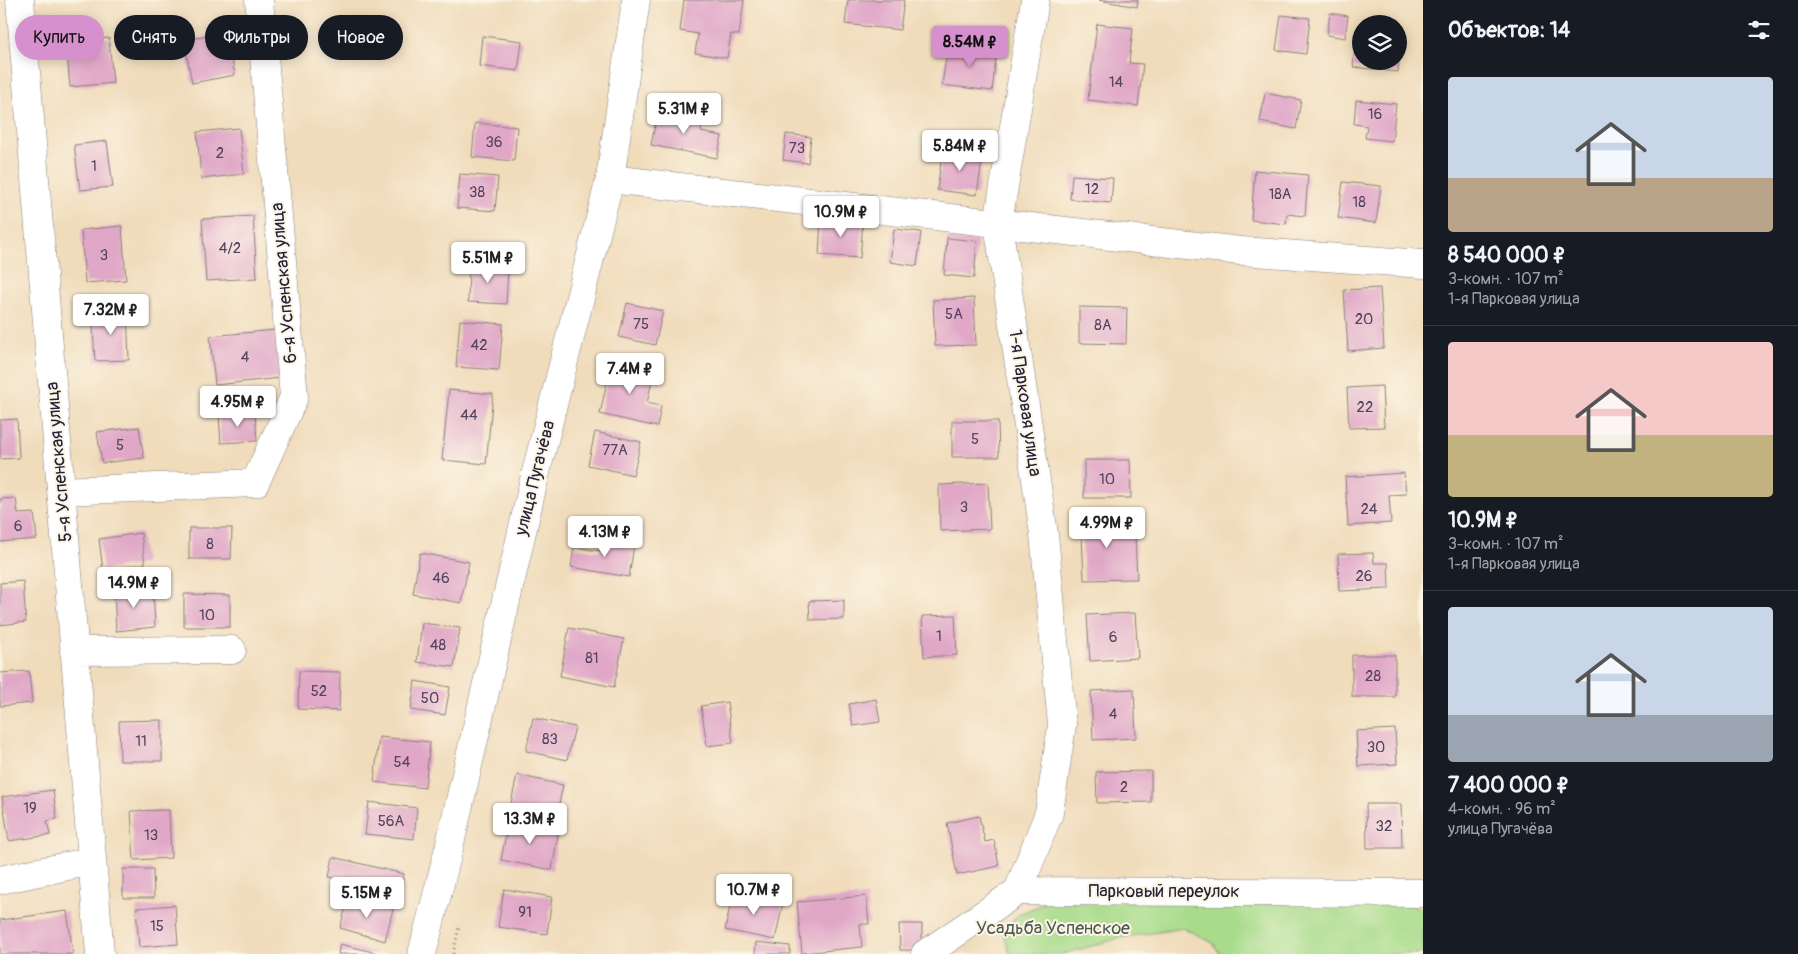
<!DOCTYPE html>
<html lang="ru">
<head>
<meta charset="utf-8">
<style>
  body { margin:0; font-family:Pangolin,sans-serif; background:#20242c; color:#f1f3f6; height:100vh; display:flex; flex-direction:column; font-size:19px; white-space:nowrap }
  * { box-sizing:border-box; margin:0 }
  p { font-size:16px; color:#9ea1a6 }
  .icon { flex:none; width:28px; height:28px; fill:none; stroke:currentColor; stroke-width:2; stroke-linecap:round; stroke-linejoin:round }
  .map { position:relative; flex:1; overflow:hidden }
  .panel { display:flex; flex-direction:column; background:#171b24; width:375px }
  .panel>* { flex:none }
  .banner { position:absolute; left:15px; top:15px; width:475px; height:45px; display:flex; gap:10px }
  .tools { position:absolute; left:1352px; top:15px; display:grid; gap:10px }
  .tools a { display:grid; place-items:center; width:55px; height:55px; border-radius:50%; background:#171b24; box-shadow:0 2px 12px #0003; font-size:25px }
  .price { position:absolute; translate:-50% -42px; padding:0 11px; border-radius:5px; background:#fff; color:#222; font-size:16px; line-height:32px; filter:drop-shadow(0 1px 2px #0008) }
  .price::after { content:''; position:absolute; left:50%; top:30px; width:15px; height:11px; margin-left:-8px; background:inherit; clip-path:polygon(0 0,100% 0,50% 100%) }
  .price.active { background:#d690ce; color:#111 }
  ul { padding:0; list-style:none }
  li { display:grid; align-content:center; gap:10px; height:265px; padding:0 25px }
  li+li { border-top:1px solid #363941 }
  li span { display:grid; place-items:center; height:155px; border-radius:5px; color:#555 }
  li>.icon { margin-inline-start:auto }
  span .icon { width:90px; height:90px; fill:#fffc; stroke-width:1 }
  li b { font-size:21px }
  h2 { display:flex; justify-content:space-between; align-items:center; height:60px; padding:0 25px; font-size:21px }
  .chip { padding:0 18px; border-radius:22px; background:#171b24; box-shadow:0 2px 12px #0003; font-size:18px; line-height:45px }
  .chip.active { background:#d690ce; color:#111 }
  main { display:flex; flex:1; min-height:0 }
  .map>svg:first-child { display:block }
</style>
</head>
<body>
<main>
<div class="map">
<svg width="1423" height="954" viewBox="0 0 1423 954">
  <rect width="100%" height="100%" fill="#fcf5e5"/>
  <filter id="ink" filterUnits="userSpaceOnUse"><feTurbulence type="fractalNoise" baseFrequency=".02" numOctaves="2"/><feDisplacementMap in="SourceGraphic" scale="10" xChannelSelector="R" yChannelSelector="G"/><feConvolveMatrix kernelMatrix="1 2 1 2 8 2 1 2 1" color-interpolation-filters="sRGB"/></filter>
  <filter id="wash" filterUnits="userSpaceOnUse"><feTurbulence type="fractalNoise" baseFrequency=".0096" numOctaves="4" result="noise"/><feDisplacementMap in="SourceGraphic" scale="20" xChannelSelector="R" yChannelSelector="G"/><feGaussianBlur stdDeviation="1.12" result="paint"/><feColorMatrix in="noise" values="0 0 0 0 0 0 0 0 0 0 0 0 0 0 0 0 0 1.4 0 .05"/><feComposite in="paint" operator="in"/></filter>
  <g filter="url(#wash)">
    <rect width="100%" height="100%" fill="#f0dcbb"/>
    <!-- green -->
    <path fill="#a8dc8b" stroke="#657f63" d="M1050 901 1405 904 1423 909V954H1220L1213 943 1184 928 1120 938 1063 954H1010L1003 931 1019 914Z"/>
    <g id="blocks">
      <!-- building -->
      <path fill="#e0a7c7" d="M684 0H744L739 35 731 34 727 58 695 53 698 34 680 31Z
        M848 0H904L900 30 845 24Z
        M1099 0H1138L1137 7Z
        M1330 13 1348 16 1345 38 1327 35Z
        M1281 15 1310 18 1306 54 1276 50Z
        M1097 24 1133 28 1129 63 1143 64 1138 106 1088 100Z
        M1357 29 1361 30V61H1399L1398 72 1353 67Z
        M227 33 235 75 192 83 184 40Z
        M1399 34H1402L1400 53H1399Z
        M482 36 522 41 518 71 479 66Z
        M109 38 113 83 70 87 66 42Z
        M948 44 997 50 992 91 942 85Z
        M1265 93 1301 100 1296 129 1260 122Z
        M1356 100 1396 104 1392 141 1365 138 1367 126 1354 124Z
        M658 111 703 120 701 132 722 136 717 158 651 145Z
        M475 123 517 127 514 161 472 157Z
        M239 128 244 174 201 179 197 132Z
        M786 134 811 137 808 163 783 160Z
        M107 141 113 187 80 190 74 145Z
        M943 148 983 153 977 195 937 190Z
        M1255 170 1308 175 1305 216 1287 214 1286 224 1251 220Z
        M460 174 498 177 495 211 457 208Z
        M1072 175 1113 178 1111 203 1070 199Z
        M1343 182 1381 186 1376 223 1338 218Z
        M253 216 257 278 206 281 202 219Z
        M821 219 863 222 860 258 819 255Z
        M122 226 126 280 85 283 81 230Z
        M894 229 921 232 917 266 890 262Z
        M947 238 977 241 974 278 944 275Z
        M469 265 508 267 506 304 468 302Z
        M1380 288 1384 348 1348 351 1344 290Z
        M974 298 976 345 935 346 933 300Z
        M627 303 663 311 655 345 619 337Z
        M1079 307 1127 308 1126 344 1079 343Z
        M127 312 129 360 95 361 92 313Z
        M460 320 503 324 499 370 456 367Z
        M275 330 280 378 215 385 210 336Z
        M611 362 654 372 647 403 661 406 657 427 600 414Z
        M1382 386 1384 427 1349 428 1347 388Z
        M449 390 493 394 486 464 442 460Z
        M255 413 257 441 221 443 219 415Z
        M17 419 19 458 0 459V420Z
        M952 421H998L999 457H952Z
        M139 427 144 458 102 463 97 432Z
        M595 432 641 442 633 475 588 465Z
        M1084 460H1130L1131 498H1084Z
        M1404 473 1406 494 1389 495 1391 523 1348 526 1345 477Z
        M988 483 990 529 940 531 939 485Z
        M16 498 18 514 34 513 37 539 0 542V499Z
        M1115 511 1116 535H1135L1137 579 1084 580 1081 512Z
        M189 528H232L231 559H189Z
        M141 533 145 564 103 570 99 539Z
        M602 539 634 545 629 577 571 567 574 547 600 551Z
        M420 553 469 562 461 603 413 594Z
        M1373 553 1374 563H1388L1389 589 1339 591 1338 554Z
        M23 581 26 622 0 625V583Z
        M153 588 155 627 116 631 114 590Z
        M184 594 230 595V627H184Z
        M844 600V619L810 620 809 601Z
        M1135 613 1138 658 1090 661 1087 615Z
        M955 615 957 655 924 657 922 616Z
        M422 623 460 628 454 667 417 662Z
        M569 628 624 639 614 687 560 676Z
        M1352 655H1395V697H1352Z
        M29 671 32 703 0 706V673Z
        M299 671 340 672 339 711 298 709Z
        M415 681 450 687 445 715 411 710Z
        M1134 689 1136 738 1093 740 1091 691Z
        M876 699 880 722 853 726 849 704Z
        M727 702 733 743 707 746 701 706Z
        M533 718 575 727 567 760 526 751Z
        M162 720V761H120L119 721Z
        M1395 729 1397 764 1358 766 1356 731Z
        M379 737 430 742 425 788 374 782Z
        M1151 771V802L1097 803 1096 772Z
        M517 775 563 785 556 818 510 808Z
        M53 790 57 819 47 821 50 835 9 841 2 797Z
        M369 802 417 808 414 839 365 834Z
        M1366 804H1401L1402 848H1367Z
        M169 810 171 858 134 860 131 811Z
        M979 816 985 842 994 840 999 866 957 875 947 823Z
        M509 819 559 829 552 870 501 860Z
        M333 857 404 874 400 893 329 877Z
        M123 869H153L154 898H123Z
        M504 889 552 897 547 934 498 927Z
        M733 892 783 903 775 940 725 930Z
        M866 896 869 924H860L862 947 802 953 797 902Z
        M349 897 393 909 385 941 340 928Z
        M175 905 178 944 139 947 136 908Z
        M67 911 73 954H0V920Z
        M899 924H922V950H900Z
        M756 942 790 946V954H755Z
        M340 944 377 953V954H338Z"/>
    </g>
  </g>
  <g filter="url(#ink)">
    <use href="#blocks" fill-opacity="0" stroke="#897f7b" stroke-width="1"/>
    <g fill="none" stroke-linecap="round" stroke-linejoin="round">
      <defs>
        <path id="street" d="M20 0 100 954
          M610 179 1241 251 1423 264
          M61 491 255 483 294 397 259 0
          M74 651 232 650
          M0 880 92 861
          M1018 891 1049 813 1062 725 1044 534 998 223 1035 0
          M925 954 1018 891 1423 893"/>
        <path id="secondary" d="M422 954 449 848 533 484 610 179 636 0"/>
      </defs>
      <!-- street casing -->
      <use href="#street" stroke="#897f7b" stroke-width="29"/>
      <!-- secondary casing -->
      <use href="#secondary" stroke="#897f7b" stroke-width="29"/>
      <!-- path -->
      <path stroke="#897f7b" stroke-width="3" stroke-dasharray="1 4" stroke-linecap="butt" d="M453 954 459 927"/>
      <!-- street -->
      <use href="#street" stroke="#fff" stroke-width="28"/>
      <!-- secondary -->
      <use href="#secondary" stroke="#fff" stroke-width="28"/>
    </g>
  </g>
  <g text-anchor="middle" dominant-baseline="central" stroke-width="4" stroke-linejoin="round" paint-order="stroke">
    <!-- number labels -->
    <g font-size="15" fill="#52435e">
      <text x="1116" y="82">14</text>
      <text x="1375" y="114">16</text>
      <text x="494" y="142">36</text>
      <text x="797" y="148">73</text>
      <text x="220" y="153">2</text>
      <text x="94" y="166">1</text>
      <text x="1092" y="189">12</text>
      <text x="477" y="192">38</text>
      <text x="1280" y="194">18А</text>
      <text x="1359" y="202">18</text>
      <text x="230" y="248">4/2</text>
      <text x="104" y="255">3</text>
      <text x="954" y="314">5А</text>
      <text x="1364" y="319">20</text>
      <text x="641" y="324">75</text>
      <text x="1103" y="325">8А</text>
      <text x="479" y="345">42</text>
      <text x="245" y="357">4</text>
      <text x="1365" y="407">22</text>
      <text x="469" y="415">44</text>
      <text x="975" y="439">5</text>
      <text x="120" y="445">5</text>
      <text x="615" y="450">77А</text>
      <text x="1107" y="479">10</text>
      <text x="964" y="507">3</text>
      <text x="1369" y="509">24</text>
      <text x="18" y="526">6</text>
      <text x="210" y="544">8</text>
      <text x="1364" y="576">26</text>
      <text x="441" y="578">46</text>
      <text x="207" y="615">10</text>
      <text x="939" y="636">1</text>
      <text x="1113" y="637">6</text>
      <text x="438" y="645">48</text>
      <text x="592" y="658">81</text>
      <text x="1373" y="676">28</text>
      <text x="319" y="691">52</text>
      <text x="430" y="698">50</text>
      <text x="1113" y="714">4</text>
      <text x="550" y="739">83</text>
      <text x="141" y="741">11</text>
      <text x="1376" y="747">30</text>
      <text x="402" y="762">54</text>
      <text x="1124" y="787">2</text>
      <text x="30" y="808">19</text>
      <text x="391" y="821">56А</text>
      <text x="1384" y="826">32</text>
      <text x="151" y="835">13</text>
      <text x="525" y="912">91</text>
      <text x="157" y="926">15</text>
    </g>
    <!-- street labels -->
    <g font-size="18" fill="#22223b" stroke="#fcf5e5">
      <text transform="translate(284 283) rotate(-95)">6-я Успенская улица</text>
      <text transform="translate(1025 403) rotate(82)">1-я Парковая улица</text>
      <text transform="translate(59 462) rotate(-95)">5-я Успенская улица</text>
      <text transform="translate(535 478) rotate(-76)">улица Пугачёва</text>
      <text x="1164" y="891">Парковый переулок</text>
    </g>
    <!-- park labels -->
    <g font-size="18" fill="#4a5a53" stroke="#fcf5e5">
      <text x="1053" y="928">Усадьба Успенское</text>
    </g>
  </g>
</svg>
<div class="tools">
<a><svg class="icon" aria-label="layers" viewBox="0 0 24 24"><path d="M12 4l9 5-9 5-9-5zM3 14l9 5 9-5"/></svg></a>
</div>
<b class="price active" style="left:970px;top:68px">8.54M ₽</b>
<b class="price" style="left:684px;top:135px">5.31M ₽</b>
<b class="price" style="left:960px;top:172px">5.84M ₽</b>
<b class="price" style="left:841px;top:238px">10.9M ₽</b>
<b class="price" style="left:488px;top:284px">5.51M ₽</b>
<b class="price" style="left:111px;top:336px">7.32M ₽</b>
<b class="price" style="left:630px;top:395px">7.4M ₽</b>
<b class="price" style="left:238px;top:428px">4.95M ₽</b>
<b class="price" style="left:1107px;top:549px">4.99M ₽</b>
<b class="price" style="left:605px;top:558px">4.13M ₽</b>
<b class="price" style="left:134px;top:609px">14.9M ₽</b>
<b class="price" style="left:530px;top:845px">13.3M ₽</b>
<b class="price" style="left:754px;top:916px">10.7M ₽</b>
<b class="price" style="left:367px;top:919px">5.15M ₽</b>
<div class="banner">
<a class="chip active">Купить</a>
<a class="chip">Снять</a>
<a class="chip">Фильтры</a>
<a class="chip">Новое</a>
</div>
</div>
<section class="panel">
<h2>Объектов: 14<svg class="icon" aria-label="filters" viewBox="0 0 24 24"><path d="M4 7h16M4 17h16"/><circle cx="9" cy="7" r="2"/><circle cx="15" cy="17" r="2"/></svg></h2>
<ul>
<li><span style="background:linear-gradient(#c9d6e8 65%,#b9a48a 0)"><svg class="icon" aria-label="home" viewBox="0 0 24 24"><path d="M3 11l9-7 9 7M6 9v11h12V9"/></svg></span><div><b>8 540 000 ₽</b><p>3-комн. · 107 m²</p><p>1-я Парковая улица</p></div></li>
<li><span style="background:linear-gradient(#f6c9c9 60%,#c2b280 0)"><svg class="icon" aria-label="home" viewBox="0 0 24 24"><path d="M3 11l9-7 9 7M6 9v11h12V9"/></svg></span><div><b>10.9M ₽</b><p>3-комн. · 107 m²</p><p>1-я Парковая улица</p></div></li>
<li><span style="background:linear-gradient(#c9d6e8 70%,#9aa5b1 0)"><svg class="icon" aria-label="home" viewBox="0 0 24 24"><path d="M3 11l9-7 9 7M6 9v11h12V9"/></svg></span><div><b>7 400 000 ₽</b><p>4-комн. · 96 m²</p><p>улица Пугачёва</p></div></li>
</ul>
</section>
</main>
</body>
</html>
